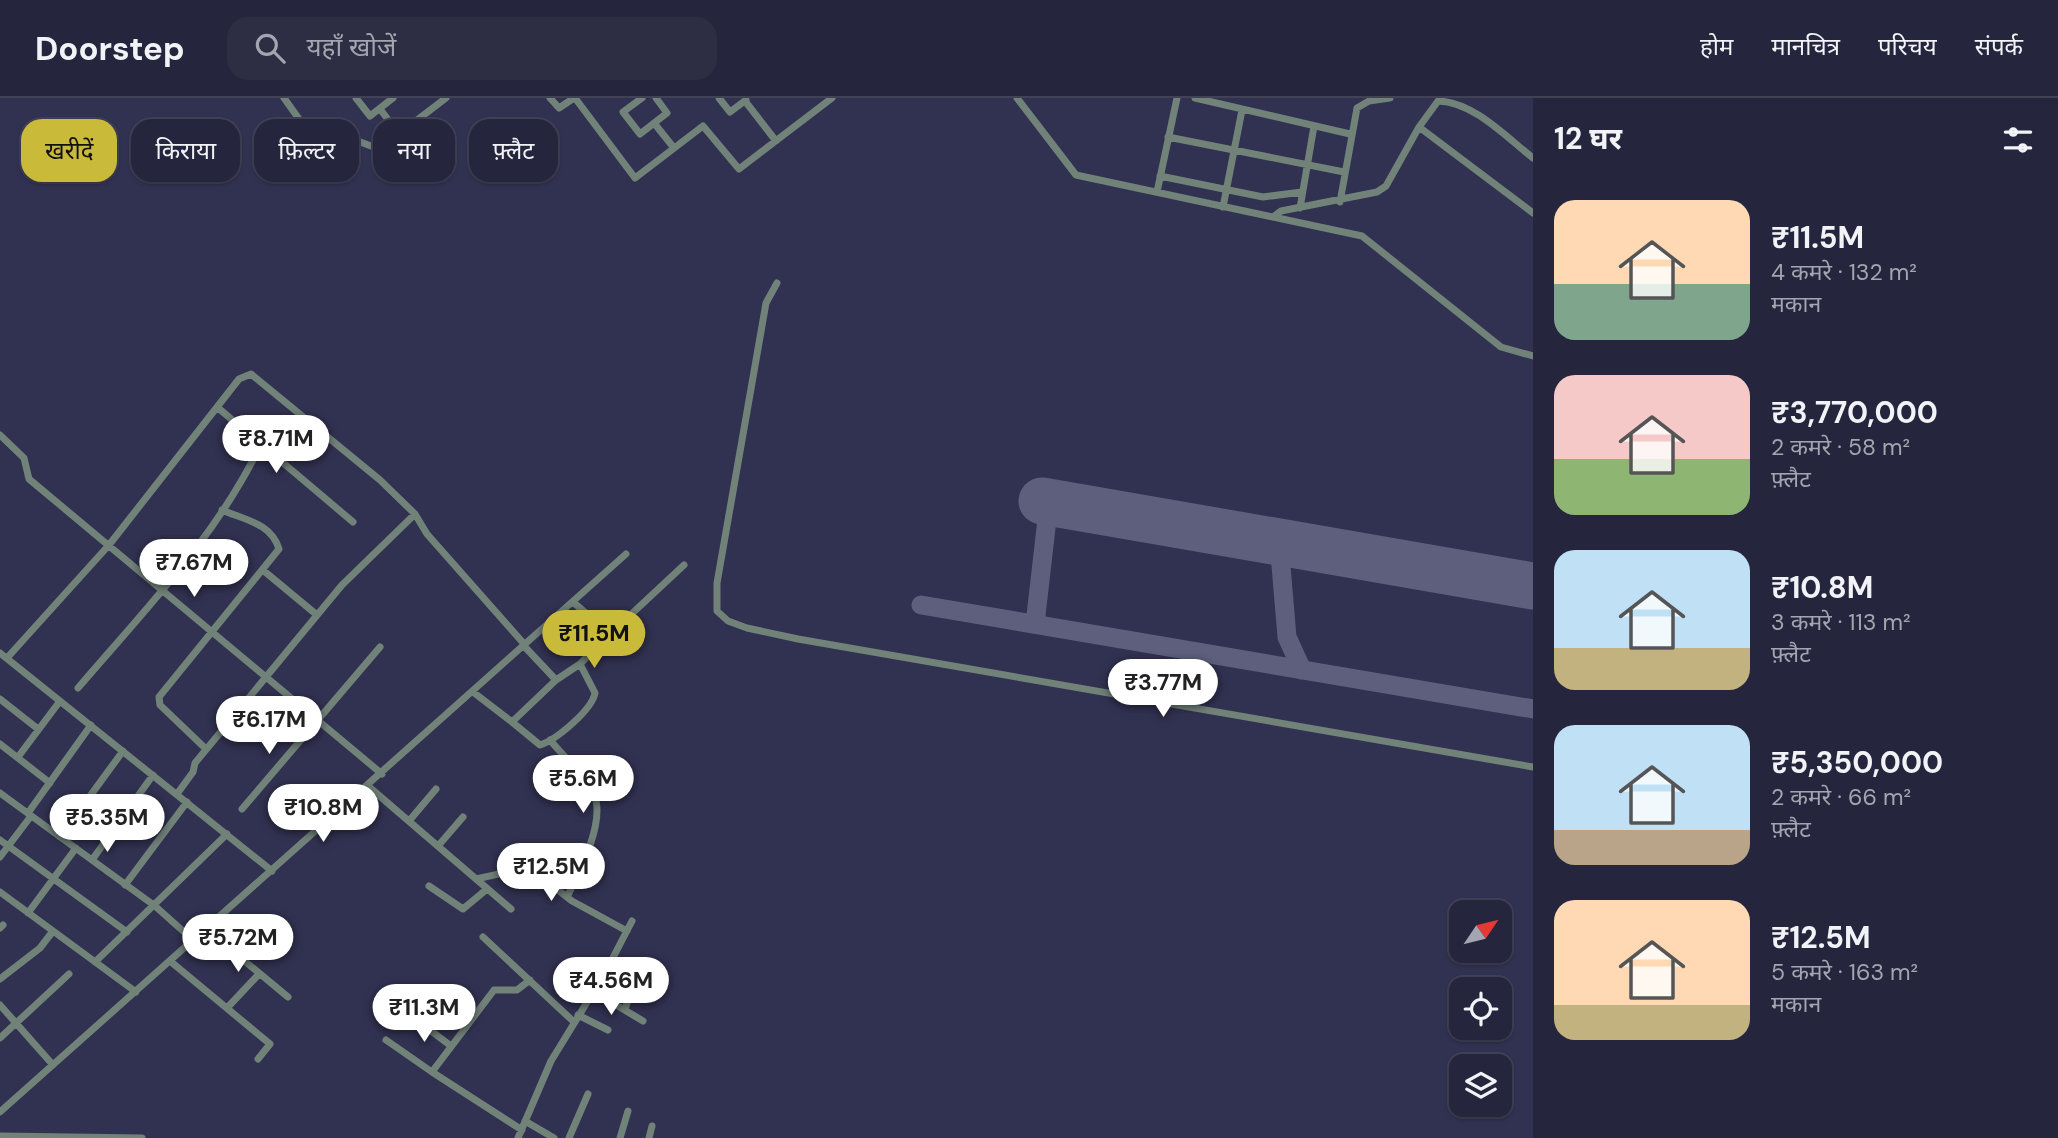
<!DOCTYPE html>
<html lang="hi">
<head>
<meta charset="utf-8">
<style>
  body { margin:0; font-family:"DM Sans","Noto Sans Devanagari",sans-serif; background:#2d2d44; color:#f1f3f6; height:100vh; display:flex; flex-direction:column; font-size:26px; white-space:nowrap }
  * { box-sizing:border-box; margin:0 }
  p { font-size:23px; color:#a3a5b0 }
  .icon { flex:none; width:38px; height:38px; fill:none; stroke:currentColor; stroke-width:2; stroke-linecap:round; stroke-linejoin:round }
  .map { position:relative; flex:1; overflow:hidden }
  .side { display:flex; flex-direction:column; background:#25253d; width:525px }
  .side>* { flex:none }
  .banner { position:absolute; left:21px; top:21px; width:665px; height:63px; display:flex; gap:14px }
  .needle { width:46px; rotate:55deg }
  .tools { position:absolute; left:1449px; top:802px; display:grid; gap:14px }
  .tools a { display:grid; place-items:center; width:63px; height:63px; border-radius:14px; background:#25253d; box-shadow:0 2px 5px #0004,0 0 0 2px #424257; font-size:35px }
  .price { position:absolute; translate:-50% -60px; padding:0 16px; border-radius:24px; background:#fff; color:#222; font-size:23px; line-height:46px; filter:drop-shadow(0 2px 4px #0008) }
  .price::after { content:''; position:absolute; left:50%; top:42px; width:21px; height:16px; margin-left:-10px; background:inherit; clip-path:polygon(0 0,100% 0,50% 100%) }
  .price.on { background:#c9ba3a; color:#111 }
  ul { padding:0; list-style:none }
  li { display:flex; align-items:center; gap:21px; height:175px; padding:0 21px }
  li span { display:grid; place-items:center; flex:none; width:196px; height:140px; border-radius:21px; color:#555 }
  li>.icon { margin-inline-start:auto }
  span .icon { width:84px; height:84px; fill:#fffc; stroke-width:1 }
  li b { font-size:30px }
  h2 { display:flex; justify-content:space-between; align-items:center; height:84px; padding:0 21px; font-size:30px }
  .pill { padding:0 24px; border-radius:21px; background:#25253d; box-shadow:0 2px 5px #0004,0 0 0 2px #424257; font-size:24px; line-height:63px }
  .pill.on { background:#c9ba3a; color:#111 }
  header { display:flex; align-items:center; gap:42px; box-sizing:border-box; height:98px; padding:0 35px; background:#25253d; border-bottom:2px solid #424257 }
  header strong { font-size:33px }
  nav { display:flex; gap:38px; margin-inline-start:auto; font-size:24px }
  .search { width:490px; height:63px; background:#2d2d44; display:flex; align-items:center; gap:18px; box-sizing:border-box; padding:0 24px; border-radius:21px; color:#a3a5b0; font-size:26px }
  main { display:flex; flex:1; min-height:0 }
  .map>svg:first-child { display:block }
</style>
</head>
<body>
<header>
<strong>Doorstep</strong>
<div class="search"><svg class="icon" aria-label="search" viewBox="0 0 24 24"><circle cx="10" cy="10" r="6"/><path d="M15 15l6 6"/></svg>यहाँ खोजें</div>
<nav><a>होम</a><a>मानचित्र</a><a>परिचय</a><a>संपर्क</a></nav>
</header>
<main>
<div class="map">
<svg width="1533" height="1040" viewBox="0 0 1533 1040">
  <rect width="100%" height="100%" fill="#313151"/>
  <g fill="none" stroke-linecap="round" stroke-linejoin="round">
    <!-- taxiway -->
    <path stroke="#5e5f7c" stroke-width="19" d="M1279 444 1287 539 1302 572
      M921 507 1533 611
      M1035 526 1049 404"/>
    <!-- runway -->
    <path stroke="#5e5f7c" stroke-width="47" d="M1042 403 1533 488"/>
    <!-- street -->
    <path stroke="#718279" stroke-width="7" d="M284 0 299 21 379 51 446 0
      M356 0 370 18 393 0
      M550 0 559 10 574 0
      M575 0 635 80 703 28 739 71 832 0
      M642 0 623 14 640 36 667 15 656 0
      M719 0 730 14 746 2
      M1017 0 1076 77 1362 138 1501 249 1533 258
      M1195 0 1350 36
      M745 3 776 43
      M380 11 399 36
      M654 25 674 50
      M1419 29 1533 115
      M1168 39 1344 74
      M1160 78 1263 99 1302 94
      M1157 94 1177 0
      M1340 104 1357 10 1369 3 1390 0
      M1223 109 1242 12
      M1300 110 1314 28
      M1273 119 1281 113 1377 94 1386 88 1419 29 1438 3C1474 4 1506 39 1533 60
      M777 185 766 205 717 485V513L728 523 747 530 798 541 1533 669
      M217 309 353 424
      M0 337 24 360 29 381 382 676
      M264 473 317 517
      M573 504 610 536 684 467
      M0 555 272 773
      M7 560 109 447 239 281 251 276 380 382 415 416 427 436 525 547
      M556 582 580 566 610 536
      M78 590C143 514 218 437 261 346
      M473 594 512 624 556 582 524 548
      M0 601 38 631
      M512 624 540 647C556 642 592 612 595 595L580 566
      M550 642C564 659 584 677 594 697 606 723 579 775 567 799
      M0 646 50 685
      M206 651 160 607 159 599 279 451C271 425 245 422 222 412
      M18 659 60 603
      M368 688 511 811
      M0 695 155 808 193 842
      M177 696 193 674 195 665 342 487 415 416
      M242 711 380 549
      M28 715 91 627
      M409 723 436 691
      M60 739 123 653
      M0 742 127 834
      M438 748 463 719
      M0 759 31 718
      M92 762 153 677
      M476 781 517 772 536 775 572 803 627 833
      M125 787 187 704
      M429 788 463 811 487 791
      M0 794 136 894
      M28 815 76 750
      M0 830 3 827
      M206 831 288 899
      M483 839 574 924
      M170 863 270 946 258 961
      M95 864 227 736
      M624 875 634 885 625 911
      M0 881 40 850 53 833
      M593 893 643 923
      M0 907 53 967
      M227 910 259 876
      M578 917 608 932
      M414 920 451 948
      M0 940 69 876
      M386 942 432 974
      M0 1014 626 456
      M525 1023 554 1040
      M522 1032 432 974 494 892H517L530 882
      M0 1038 142 1040
      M518 1040 551 963 605 875 632 823
      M569 1040 588 996
      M620 1040 628 1013
      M649 1040 652 1028"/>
  </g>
</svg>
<div class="tools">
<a><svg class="needle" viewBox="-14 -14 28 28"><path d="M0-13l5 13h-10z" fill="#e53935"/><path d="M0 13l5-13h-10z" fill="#a3a5b0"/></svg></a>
<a><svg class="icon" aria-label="locate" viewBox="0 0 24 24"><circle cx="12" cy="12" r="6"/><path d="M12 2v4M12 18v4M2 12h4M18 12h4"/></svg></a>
<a><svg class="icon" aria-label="layers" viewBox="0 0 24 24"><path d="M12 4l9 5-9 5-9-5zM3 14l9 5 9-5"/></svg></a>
</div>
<b class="price" style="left:276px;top:377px">₹8.71M</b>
<b class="price" style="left:194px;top:501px">₹7.67M</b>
<b class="price on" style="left:594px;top:572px">₹11.5M</b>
<b class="price" style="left:1163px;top:621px">₹3.77M</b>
<b class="price" style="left:269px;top:658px">₹6.17M</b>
<b class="price" style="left:583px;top:717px">₹5.6M</b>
<b class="price" style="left:323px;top:746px">₹10.8M</b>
<b class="price" style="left:107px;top:756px">₹5.35M</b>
<b class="price" style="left:551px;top:805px">₹12.5M</b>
<b class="price" style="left:238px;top:876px">₹5.72M</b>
<b class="price" style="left:611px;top:919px">₹4.56M</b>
<b class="price" style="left:424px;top:946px">₹11.3M</b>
<div class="banner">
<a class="pill on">खरीदें</a>
<a class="pill">किराया</a>
<a class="pill">फ़िल्टर</a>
<a class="pill">नया</a>
<a class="pill">फ़्लैट</a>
</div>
</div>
<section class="side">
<h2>12 घर<svg class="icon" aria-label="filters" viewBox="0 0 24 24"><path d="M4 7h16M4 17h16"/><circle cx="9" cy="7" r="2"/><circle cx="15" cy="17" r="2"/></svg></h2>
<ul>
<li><span style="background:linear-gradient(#ffd9b3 60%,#7fa58c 0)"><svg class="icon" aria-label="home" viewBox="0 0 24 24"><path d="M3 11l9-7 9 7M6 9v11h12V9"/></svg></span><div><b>₹11.5M</b><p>4 कमरे · 132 m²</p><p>मकान</p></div></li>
<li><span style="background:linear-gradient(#f6c9c9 60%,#8fb573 0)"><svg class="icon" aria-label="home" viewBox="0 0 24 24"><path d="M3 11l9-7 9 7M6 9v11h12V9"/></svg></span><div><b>₹3,770,000</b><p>2 कमरे · 58 m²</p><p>फ़्लैट</p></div></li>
<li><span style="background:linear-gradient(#bfe0f5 70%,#c2b280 0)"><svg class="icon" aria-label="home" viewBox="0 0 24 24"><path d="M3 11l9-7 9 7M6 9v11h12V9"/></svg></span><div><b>₹10.8M</b><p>3 कमरे · 113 m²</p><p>फ़्लैट</p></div></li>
<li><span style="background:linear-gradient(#bfe0f5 75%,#b9a48a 0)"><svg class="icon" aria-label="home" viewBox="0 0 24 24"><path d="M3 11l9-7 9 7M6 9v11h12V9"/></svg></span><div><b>₹5,350,000</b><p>2 कमरे · 66 m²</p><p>फ़्लैट</p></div></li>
<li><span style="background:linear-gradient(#ffd9b3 75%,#c2b280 0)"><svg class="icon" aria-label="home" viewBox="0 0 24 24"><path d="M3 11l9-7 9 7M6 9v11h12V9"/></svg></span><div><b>₹12.5M</b><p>5 कमरे · 163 m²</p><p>मकान</p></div></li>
</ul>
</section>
</main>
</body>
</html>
